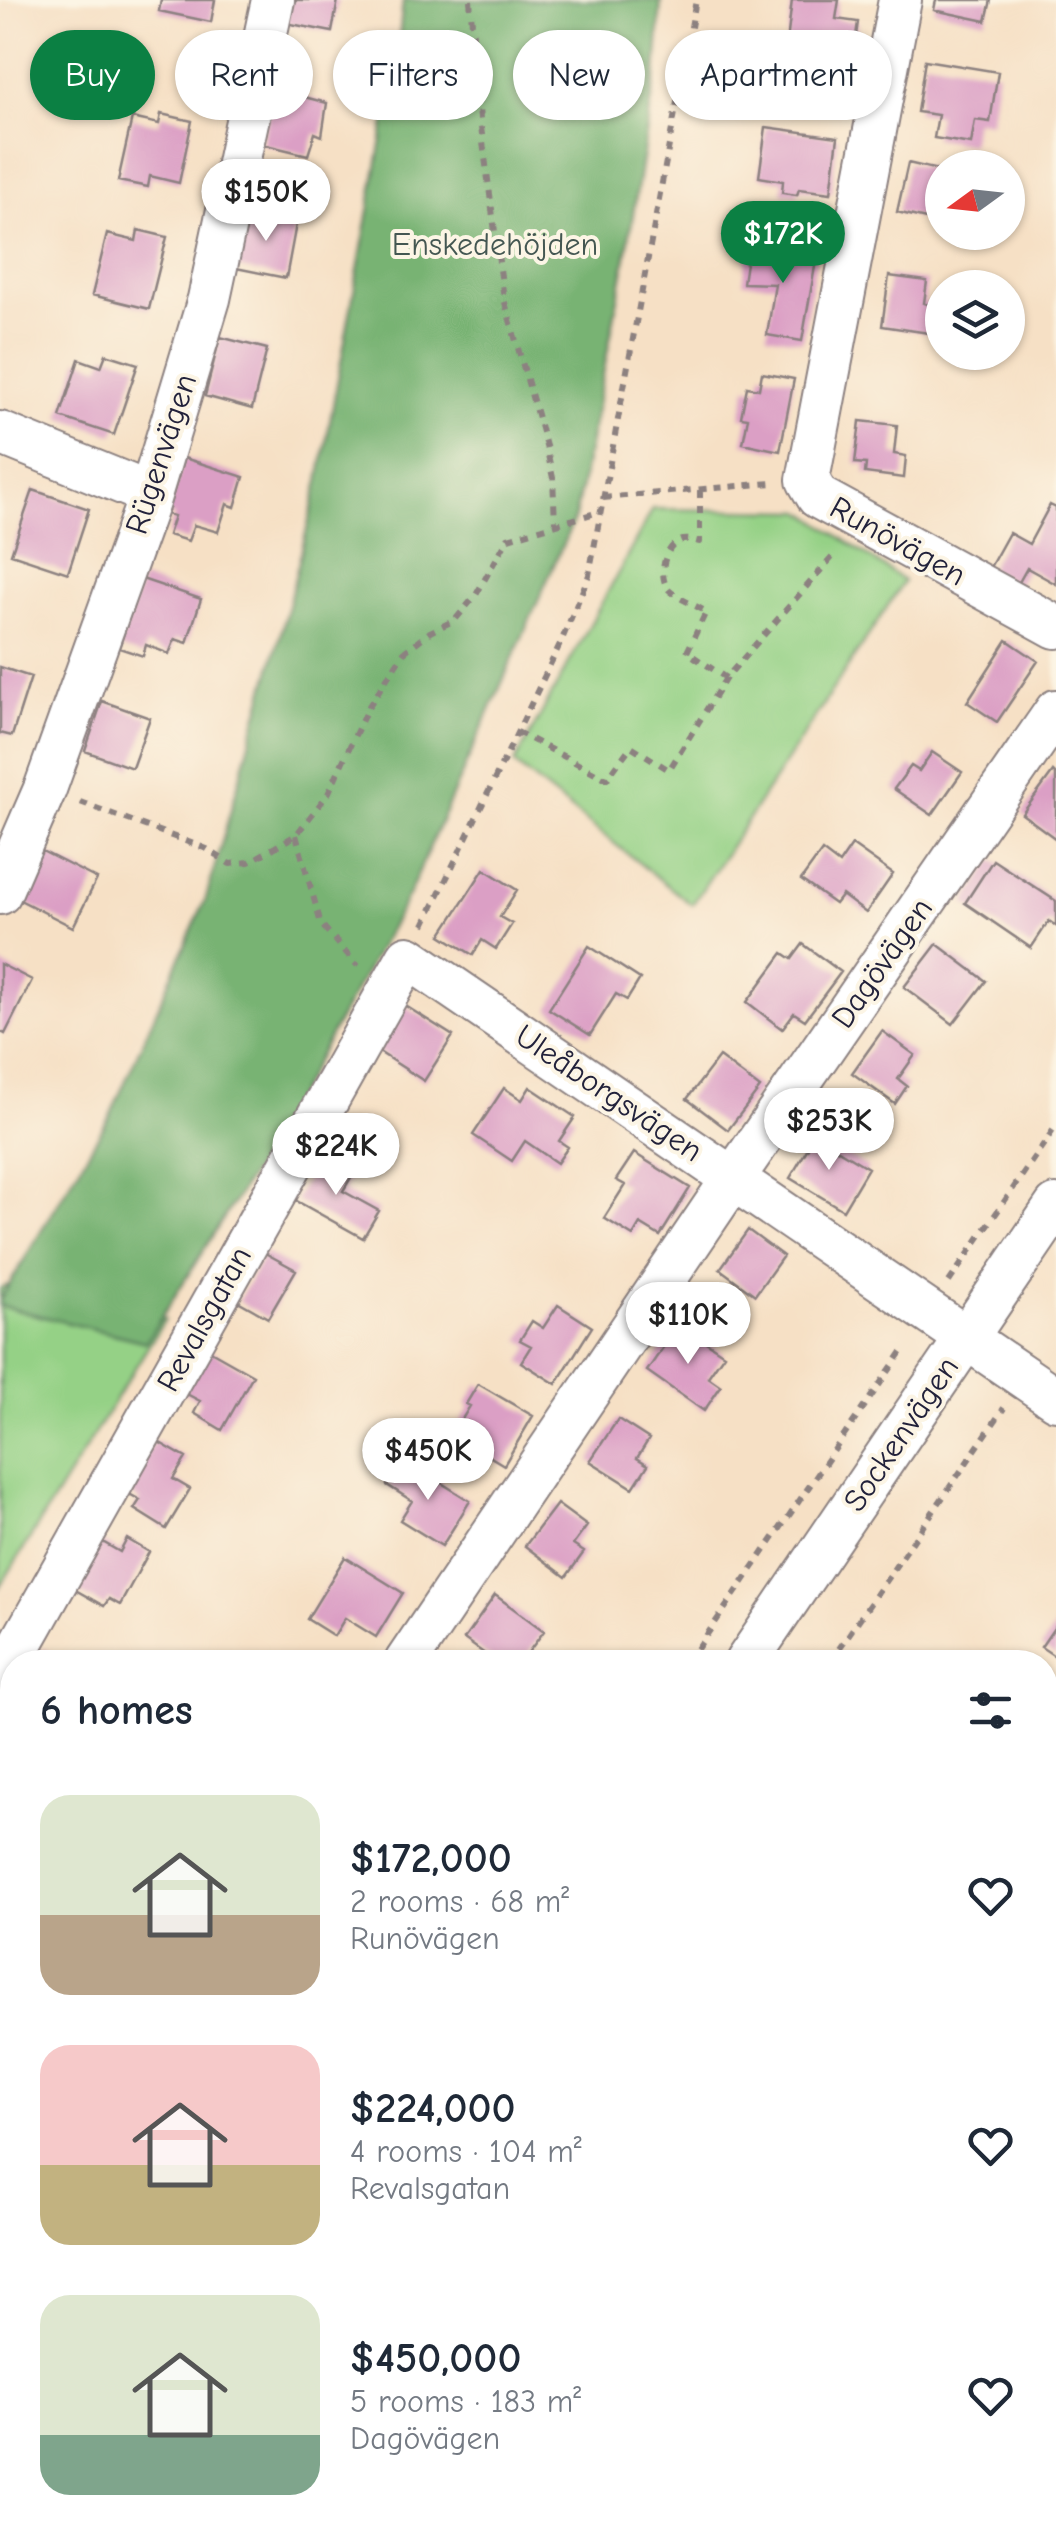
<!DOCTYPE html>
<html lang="en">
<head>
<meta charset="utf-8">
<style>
  body { margin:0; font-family:"Comic Neue",sans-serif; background:#f6f6f7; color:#1f2937; height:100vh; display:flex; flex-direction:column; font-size:38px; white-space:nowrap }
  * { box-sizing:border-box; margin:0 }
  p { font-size:32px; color:#747a83 }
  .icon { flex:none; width:55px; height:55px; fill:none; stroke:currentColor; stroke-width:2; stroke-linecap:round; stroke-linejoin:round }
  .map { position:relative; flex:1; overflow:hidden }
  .panel { position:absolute; left:0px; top:1650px; width:1058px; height:890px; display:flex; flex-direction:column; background:#fff; border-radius:40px 40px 0 0; box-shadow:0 2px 8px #0004 }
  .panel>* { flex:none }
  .banner { position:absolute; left:30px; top:30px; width:998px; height:90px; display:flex; gap:20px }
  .needle { width:65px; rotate:255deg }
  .fabs { position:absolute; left:925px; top:150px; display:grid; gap:20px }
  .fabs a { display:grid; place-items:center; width:100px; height:100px; border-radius:50%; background:#fff; box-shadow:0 2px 8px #0004; font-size:50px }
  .price { position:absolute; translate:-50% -85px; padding:0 22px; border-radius:35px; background:#fff; color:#222; font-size:32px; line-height:65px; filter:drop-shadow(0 2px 5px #0008) }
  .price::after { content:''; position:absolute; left:50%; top:60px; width:30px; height:22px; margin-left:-15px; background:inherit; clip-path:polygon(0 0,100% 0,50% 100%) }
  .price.on { background:#0b8043; color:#fff }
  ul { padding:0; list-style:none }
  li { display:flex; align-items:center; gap:30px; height:250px; padding:0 40px }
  li span { display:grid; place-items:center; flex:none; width:280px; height:200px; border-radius:30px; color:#555 }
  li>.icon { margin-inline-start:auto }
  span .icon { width:120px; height:120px; fill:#fffc; stroke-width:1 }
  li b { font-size:42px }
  h2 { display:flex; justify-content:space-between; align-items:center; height:120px; padding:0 40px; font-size:42px }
  .chip { padding:0 35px; border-radius:45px; background:#fff; box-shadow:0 2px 8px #0004; font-size:35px; line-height:90px }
  .chip.on { background:#0b8043; color:#fff }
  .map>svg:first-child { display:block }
</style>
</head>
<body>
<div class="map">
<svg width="1056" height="2540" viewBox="0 0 1056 2540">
  <rect width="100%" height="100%" fill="#fcf5e5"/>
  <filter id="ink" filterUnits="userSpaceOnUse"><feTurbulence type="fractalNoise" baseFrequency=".01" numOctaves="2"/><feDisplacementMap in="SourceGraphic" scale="20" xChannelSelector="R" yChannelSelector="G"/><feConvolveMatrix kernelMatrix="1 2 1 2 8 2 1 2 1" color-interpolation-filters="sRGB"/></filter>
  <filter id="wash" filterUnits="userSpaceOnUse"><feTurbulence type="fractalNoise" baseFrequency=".0048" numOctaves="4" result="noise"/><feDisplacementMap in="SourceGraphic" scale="40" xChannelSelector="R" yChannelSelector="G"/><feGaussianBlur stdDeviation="2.25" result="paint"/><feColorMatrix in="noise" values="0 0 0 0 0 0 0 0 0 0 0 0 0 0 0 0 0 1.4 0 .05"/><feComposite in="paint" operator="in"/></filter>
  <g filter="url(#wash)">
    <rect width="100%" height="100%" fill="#f6e0c5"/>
    <!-- green -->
    <path fill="#95d186" stroke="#5c7a60" stroke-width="2.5" d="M653 509 803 511 904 581 692 905 514 764Z
      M26 1276 77 1281 165 1319 0 1587V1289Z"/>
    <!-- forest -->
    <path fill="#78b373" stroke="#4d6a57" stroke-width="2.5" d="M403 0H661L656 75 625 263 575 517 409 894 267 1149 146 1342 0 1306V1300L110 1116 206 898 283 625 319 481 397 58Z"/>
    <g id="blocks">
      <!-- building -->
      <path fill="#db9fc5" d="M161 0H215L211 22 159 11Z
        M290 0H338L332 32 286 23Z
        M792 0H839L836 19 858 22 850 77 784 67Z
        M936 0H991L986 21 934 10Z
        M925 60 998 72 990 122 975 120 971 144 934 138 938 115 917 112Z
        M274 89 327 103 322 136 315 133 308 155 262 144Z
        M161 114 192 121 179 183 150 176 148 187 118 181 132 118 159 124Z
        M766 127 838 137 831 193 799 189 797 195 782 193 783 181 759 177Z
        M908 163 942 171V223L897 212Z
        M246 210 297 219 286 278 236 268Z
        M138 230 167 237 149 309 92 295 107 234 136 241Z
        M749 242 786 245 785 252 817 255 802 341 767 335 775 284 743 283Z
        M889 276 927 281 924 303 933 305 929 333 882 326Z
        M220 337 267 349 252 409 205 396Z
        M106 354 138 364 114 435 60 417 79 359 101 367Z
        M762 373 794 379 780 451 743 443 748 418 741 417 747 387 759 389Z
        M860 421 897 425 894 454 906 456 904 478 865 473 866 464 855 463Z
        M184 458 244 477 235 507 227 504 218 532 194 525 188 541 168 535 174 516 167 514Z
        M33 490 89 509 68 573 11 554Z
        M1050 505 1056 508V584L1027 568 1018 584 989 569 1009 533 1029 544Z
        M142 579 201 599 187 643 175 639 169 654 146 645 143 656 119 648Z
        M1007 640 1038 661 997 722 967 702Z
        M0 667 31 677 12 736 0 733Z
        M102 701 150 718 132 768 85 751Z
        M932 752 962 772 932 815 894 789 911 766 919 771Z
        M1053 772 1056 775V839L1022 814Z
        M852 845 893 874 866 913 842 895 835 904 801 880 822 851 839 864Z
        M42 851 97 879 73 927 18 899Z
        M993 860 1056 901V926L1049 921 1031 948 965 903Z
        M484 869 517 890 500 917 512 924 496 949 482 940 473 955 441 935Z
        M803 944 841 972 805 1020 794 1013 782 1029 747 1002 783 953 792 959Z
        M937 944 986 981 953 1024 904 987Z
        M589 946 640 979 627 1000 616 994 590 1035 549 1009Z
        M0 964 32 980 5 1034 0 1031Z
        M401 1003 453 1036 424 1081 373 1048Z
        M882 1031 915 1055 898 1079 907 1086 895 1104 852 1073Z
        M719 1057 760 1088 728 1130 687 1099Z
        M530 1087 575 1117 559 1141 568 1147 557 1163 525 1141 512 1161 473 1135 504 1088 522 1100Z
        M815 1136 868 1168 843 1210 790 1178Z
        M634 1153 690 1188 660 1236 640 1224 633 1236 604 1218 625 1185 616 1180Z
        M320 1155 353 1174 343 1191 379 1211 363 1238 295 1200Z
        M748 1230 783 1256 755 1295 720 1269Z
        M265 1253 296 1270 268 1318 238 1301Z
        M558 1305 592 1327 556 1384 521 1362 531 1346 520 1340 532 1321 543 1328Z
        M679 1324 724 1354 708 1377 721 1386 704 1411 647 1371Z
        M207 1349 253 1375 222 1430 194 1413 200 1401 183 1392Z
        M478 1384 533 1416 504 1465 453 1434 470 1406 466 1404Z
        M618 1419 649 1439 637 1458 648 1465 633 1488 590 1461Z
        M155 1440 186 1458 173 1479 190 1489 166 1529 134 1509 140 1500 124 1491Z
        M403 1459 470 1501 442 1546 400 1520 412 1501 387 1485Z
        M557 1504 587 1526 573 1545 584 1552 566 1577 525 1546Z
        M127 1539 149 1552 120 1605 109 1599 104 1606 72 1588 99 1540 120 1552Z
        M345 1557 403 1593 376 1637 345 1618 334 1636 307 1619Z
        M495 1595 544 1631 521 1662H490L492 1659 464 1639Z
        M1056 1625V1657L1041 1647Z
        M44 1649 67 1662H36Z
        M1045 1707 1056 1714V1749L1045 1767Z
        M1056 1871V1922L1045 1915V1888Z
        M1045 2149 1056 2154V2165L1045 2187Z
        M1056 2273V2326L1055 2328 1046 2324 1051 2315 1045 2312V2298Z
        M460 2528H473L491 2540H451Z
        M621 2528H689L680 2540H630L619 2531Z
        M911 2528H976L970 2540H906Z"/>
    </g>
  </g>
  <g filter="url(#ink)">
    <use href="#blocks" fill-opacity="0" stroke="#8c8180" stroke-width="2.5"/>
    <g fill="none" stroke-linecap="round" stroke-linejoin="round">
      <defs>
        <path id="minor" d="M900 0 808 480 818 497 1056 627
          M0 433 150 494
          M0 893 45 789 148 502 209 299 273 0
          M406 1662 734 1177 1056 711
          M746 1662 1056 1206
          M0 1681 408 957 1056 1399
          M1045 1812 1056 1796
          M0 2041 12 2049
          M1045 2227 1056 2232
          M807 2528 832 2540
          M150 2540 158 2528
          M548 2540 557 2528"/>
      </defs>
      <!-- minor casing -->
      <use href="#minor" stroke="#8c8180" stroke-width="46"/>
      <!-- path -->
      <path stroke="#8c8180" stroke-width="6" stroke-dasharray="8 8" stroke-linecap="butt" d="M470 0 480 120 504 299 546 446 553 478 555 522
        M700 490V542C695 541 689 539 683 540 664 544 657 577 669 590 678 599 696 605 706 612L687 652 726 678
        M603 498 772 483
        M517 732 607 779 631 746 669 770 726 678 836 553
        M80 802 207 849 230 864 249 862 296 835 328 794 367 709 404 652 430 632 455 620 476 595 508 538 599 512
        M296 835 321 924 358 966
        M424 925 561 642 589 575 696 0
        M949 1282 1056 1126
        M688 1662 906 1346
        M830 1662 1004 1408
        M83 2540 92 2528
        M220 2540 229 2528"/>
      <!-- minor -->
      <use href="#minor" stroke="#fff" stroke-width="42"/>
    </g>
  </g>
  <g text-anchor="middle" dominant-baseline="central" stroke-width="8" stroke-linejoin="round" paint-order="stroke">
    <!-- park labels -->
    <g font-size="32" fill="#445752" stroke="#fcf5e5">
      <text x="495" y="244">Enskedehöjden</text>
    </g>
    <!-- street labels -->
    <g font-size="32" fill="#22223b" stroke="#fcf5e5">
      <text transform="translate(161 454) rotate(-72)">Rügenvägen</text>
      <text transform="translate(898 541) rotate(29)">Runövägen</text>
      <text transform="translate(882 963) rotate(-55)">Dagövägen</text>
      <text transform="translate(609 1093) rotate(34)">Uleåborgsvägen</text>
      <text transform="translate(204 1319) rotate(-61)">Revalsgatan</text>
      <text transform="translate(901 1434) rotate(-56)">Sockenvägen</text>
    </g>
  </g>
</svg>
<div class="fabs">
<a><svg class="needle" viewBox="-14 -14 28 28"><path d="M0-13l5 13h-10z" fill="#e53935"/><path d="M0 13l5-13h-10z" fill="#747a83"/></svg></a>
<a><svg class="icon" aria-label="layers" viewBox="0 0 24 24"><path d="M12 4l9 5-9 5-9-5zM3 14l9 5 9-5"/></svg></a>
</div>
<b class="price" style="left:266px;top:244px">$150K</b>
<b class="price on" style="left:783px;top:286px">$172K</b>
<b class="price" style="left:829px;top:1173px">$253K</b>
<b class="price" style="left:336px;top:1198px">$224K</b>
<b class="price" style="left:688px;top:1367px">$110K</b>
<b class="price" style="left:428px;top:1503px">$450K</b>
<div class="banner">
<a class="chip on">Buy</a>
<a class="chip">Rent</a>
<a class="chip">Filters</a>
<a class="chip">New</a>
<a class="chip">Apartment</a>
</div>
<section class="panel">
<h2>6 homes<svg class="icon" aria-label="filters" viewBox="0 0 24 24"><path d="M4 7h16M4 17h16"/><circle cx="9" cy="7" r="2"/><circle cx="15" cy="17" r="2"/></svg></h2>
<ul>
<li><span style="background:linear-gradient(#dfe7d0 60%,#b9a48a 0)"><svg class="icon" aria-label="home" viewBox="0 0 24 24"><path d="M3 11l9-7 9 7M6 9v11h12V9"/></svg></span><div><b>$172,000</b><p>2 rooms · 68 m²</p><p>Runövägen</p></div><svg class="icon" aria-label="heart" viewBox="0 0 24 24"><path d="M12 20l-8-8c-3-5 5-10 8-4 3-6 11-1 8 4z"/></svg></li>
<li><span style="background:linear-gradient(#f6c9c9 60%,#c2b280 0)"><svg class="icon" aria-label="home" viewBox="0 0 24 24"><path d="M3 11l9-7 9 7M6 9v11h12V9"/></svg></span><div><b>$224,000</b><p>4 rooms · 104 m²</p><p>Revalsgatan</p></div><svg class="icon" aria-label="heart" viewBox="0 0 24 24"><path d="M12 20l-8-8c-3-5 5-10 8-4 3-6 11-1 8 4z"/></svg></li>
<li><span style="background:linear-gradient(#dfe7d0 70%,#7fa58c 0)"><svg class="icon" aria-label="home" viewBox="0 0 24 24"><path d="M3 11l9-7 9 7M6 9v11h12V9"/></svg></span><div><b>$450,000</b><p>5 rooms · 183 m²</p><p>Dagövägen</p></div><svg class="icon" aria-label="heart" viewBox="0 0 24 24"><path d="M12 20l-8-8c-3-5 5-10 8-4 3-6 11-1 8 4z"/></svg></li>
</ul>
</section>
</div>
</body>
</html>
